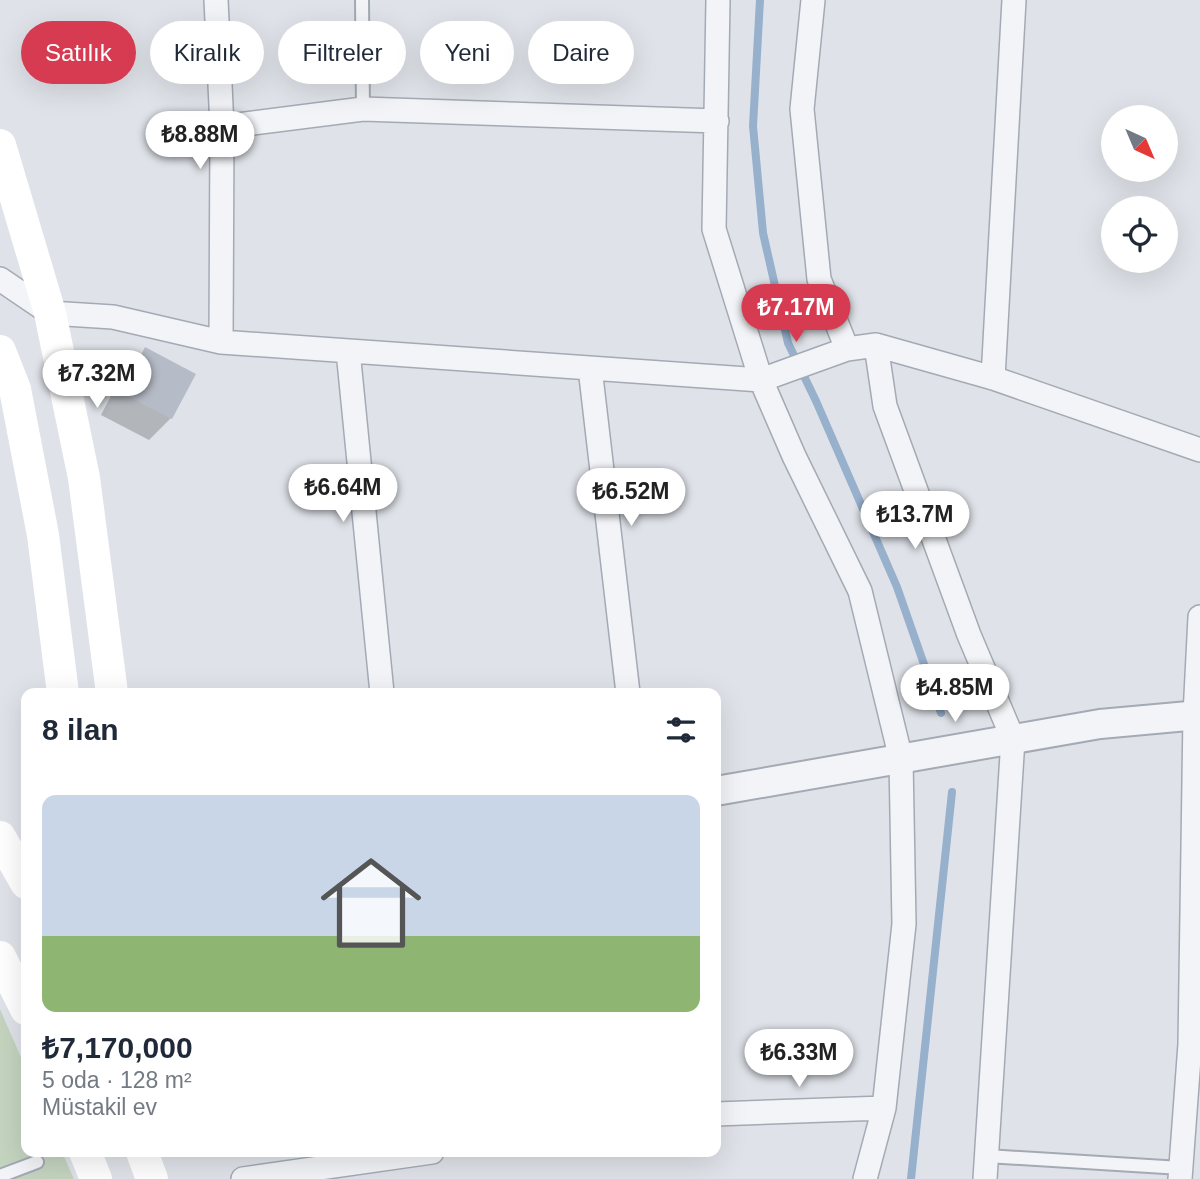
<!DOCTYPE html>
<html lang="tr">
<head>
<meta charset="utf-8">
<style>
  body { margin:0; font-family:Arial,sans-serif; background:#f6f6f7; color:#1f2937; height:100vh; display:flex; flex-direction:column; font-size:26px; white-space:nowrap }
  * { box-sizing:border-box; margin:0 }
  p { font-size:23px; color:#747a83 }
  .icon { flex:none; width:38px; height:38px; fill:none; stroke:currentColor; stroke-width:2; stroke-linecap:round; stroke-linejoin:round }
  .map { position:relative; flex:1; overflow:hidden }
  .drawer { position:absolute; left:21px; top:688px; width:700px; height:469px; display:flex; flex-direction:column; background:#fff; border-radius:14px; box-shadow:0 7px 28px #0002 }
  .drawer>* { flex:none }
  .banner { position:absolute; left:21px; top:21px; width:700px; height:63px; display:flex; gap:14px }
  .needle { width:46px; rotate:136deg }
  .buttons { position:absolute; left:1101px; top:105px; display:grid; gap:14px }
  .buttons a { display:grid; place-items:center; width:77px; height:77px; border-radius:50%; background:#fff; box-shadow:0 7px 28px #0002; font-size:35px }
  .price { position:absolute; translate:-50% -60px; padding:0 16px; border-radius:24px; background:#fff; color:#222; font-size:23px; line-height:46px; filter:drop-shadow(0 2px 4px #0008) }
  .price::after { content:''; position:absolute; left:50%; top:42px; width:21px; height:16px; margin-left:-10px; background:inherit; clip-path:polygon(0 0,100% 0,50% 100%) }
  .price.active { background:#d73b51; color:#fff }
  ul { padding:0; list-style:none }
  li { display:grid; align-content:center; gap:14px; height:371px; padding:0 21px }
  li+li { border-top:2px solid #e0e1e3 }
  li span { display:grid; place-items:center; height:217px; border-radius:14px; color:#555 }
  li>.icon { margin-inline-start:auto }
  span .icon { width:126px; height:126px; fill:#fffc; stroke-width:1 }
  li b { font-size:30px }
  h2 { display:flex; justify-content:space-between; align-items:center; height:84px; padding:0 21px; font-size:30px }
  .tag { padding:0 24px; border-radius:32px; background:#fff; box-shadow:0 7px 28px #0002; font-size:24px; line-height:63px }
  .tag.active { background:#d73b51; color:#fff }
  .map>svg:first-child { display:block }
</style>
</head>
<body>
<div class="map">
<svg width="1200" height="1179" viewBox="0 0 1200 1179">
  <rect width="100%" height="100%" fill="#dfe3e9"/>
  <!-- green -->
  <path fill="#c4d4bf" d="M0 1009 26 1069V1152H62L74 1179H0Z"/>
  <!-- shadow -->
  <path fill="#0003" d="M146 350 171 418 149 440 101 415 124 371Z"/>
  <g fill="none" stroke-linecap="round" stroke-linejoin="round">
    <!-- stream -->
    <path stroke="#97b0cc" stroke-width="8" d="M760 0 753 126 763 233 788 343 816 401 897 587 941 713
      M911 1179 952 792"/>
  </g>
  <!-- building -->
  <path fill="#b6bcc7" d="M145 347 196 374 172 419 121 393Z"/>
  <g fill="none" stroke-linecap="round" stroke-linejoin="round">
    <defs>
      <path id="service" d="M362 0 363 109
        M987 1156 1181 1168
        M0 1176 37 1162"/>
      <path id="minor" d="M216 0 222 127 221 342
        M718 0 714 229 761 380 794 456 860 591 901 759 904 924 884 1108 865 1179
        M813 0 802 109 819 279 847 349
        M222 127 363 109 717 121
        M0 279 50 313 113 317 221 342 761 380 847 349 876 345 993 378 1200 450
        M876 345 885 406 969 635 1013 739 985 1179
        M348 351 382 693
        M590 368 628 693
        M993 378 1014 0
        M716 1114 884 1108
        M243 1179 432 1152
        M1180 1179 1190 1044 1195 715 1200 617"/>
      <path id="tertiary" d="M716 791 1100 724 1200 715"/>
    </defs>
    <!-- service casing -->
    <use href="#service" stroke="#a4aab4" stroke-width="16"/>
    <!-- minor casing -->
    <use href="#minor" stroke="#a4aab4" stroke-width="26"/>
    <!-- tertiary casing -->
    <use href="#tertiary" stroke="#a4aab4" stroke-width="32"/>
    <!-- service -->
    <use href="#service" stroke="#f2f4f7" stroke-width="12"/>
    <!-- minor -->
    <use href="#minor" stroke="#f2f4f7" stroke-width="23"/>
    <!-- tertiary -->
    <use href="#tertiary" stroke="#f2f4f7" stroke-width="28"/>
    <!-- secondary -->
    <path stroke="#fff" stroke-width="32" d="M0 145 50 313 84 478 112 693
      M0 351 15 389 43 535 63 693
      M0 837 26 883
      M0 957 26 1009
      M85 1152 96 1179
      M142 1152 152 1179"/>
  </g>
</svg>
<div class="buttons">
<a><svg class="needle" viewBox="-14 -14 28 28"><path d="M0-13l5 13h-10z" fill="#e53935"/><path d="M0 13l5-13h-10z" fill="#747a83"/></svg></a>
<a><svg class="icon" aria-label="locate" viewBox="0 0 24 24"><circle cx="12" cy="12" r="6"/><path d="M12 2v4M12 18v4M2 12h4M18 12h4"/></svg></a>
</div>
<b class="price" style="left:200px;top:171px">₺8.88M</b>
<b class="price active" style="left:796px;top:344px">₺7.17M</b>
<b class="price" style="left:97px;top:410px">₺7.32M</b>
<b class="price" style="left:343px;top:524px">₺6.64M</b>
<b class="price" style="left:631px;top:528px">₺6.52M</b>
<b class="price" style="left:915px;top:551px">₺13.7M</b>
<b class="price" style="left:955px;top:724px">₺4.85M</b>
<b class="price" style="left:799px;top:1089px">₺6.33M</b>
<div class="banner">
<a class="tag active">Satılık</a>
<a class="tag">Kiralık</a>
<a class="tag">Filtreler</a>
<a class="tag">Yeni</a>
<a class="tag">Daire</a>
</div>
<section class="drawer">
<h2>8 ilan<svg class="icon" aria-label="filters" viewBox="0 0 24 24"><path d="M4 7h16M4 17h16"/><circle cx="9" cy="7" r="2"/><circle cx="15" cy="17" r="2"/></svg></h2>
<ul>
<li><span style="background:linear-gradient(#c9d6e8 65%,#8fb573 0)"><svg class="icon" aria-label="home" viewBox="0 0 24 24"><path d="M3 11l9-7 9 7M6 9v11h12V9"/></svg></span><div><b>₺7,170,000</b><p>5 oda · 128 m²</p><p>Müstakil ev</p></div></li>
</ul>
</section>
</div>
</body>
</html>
